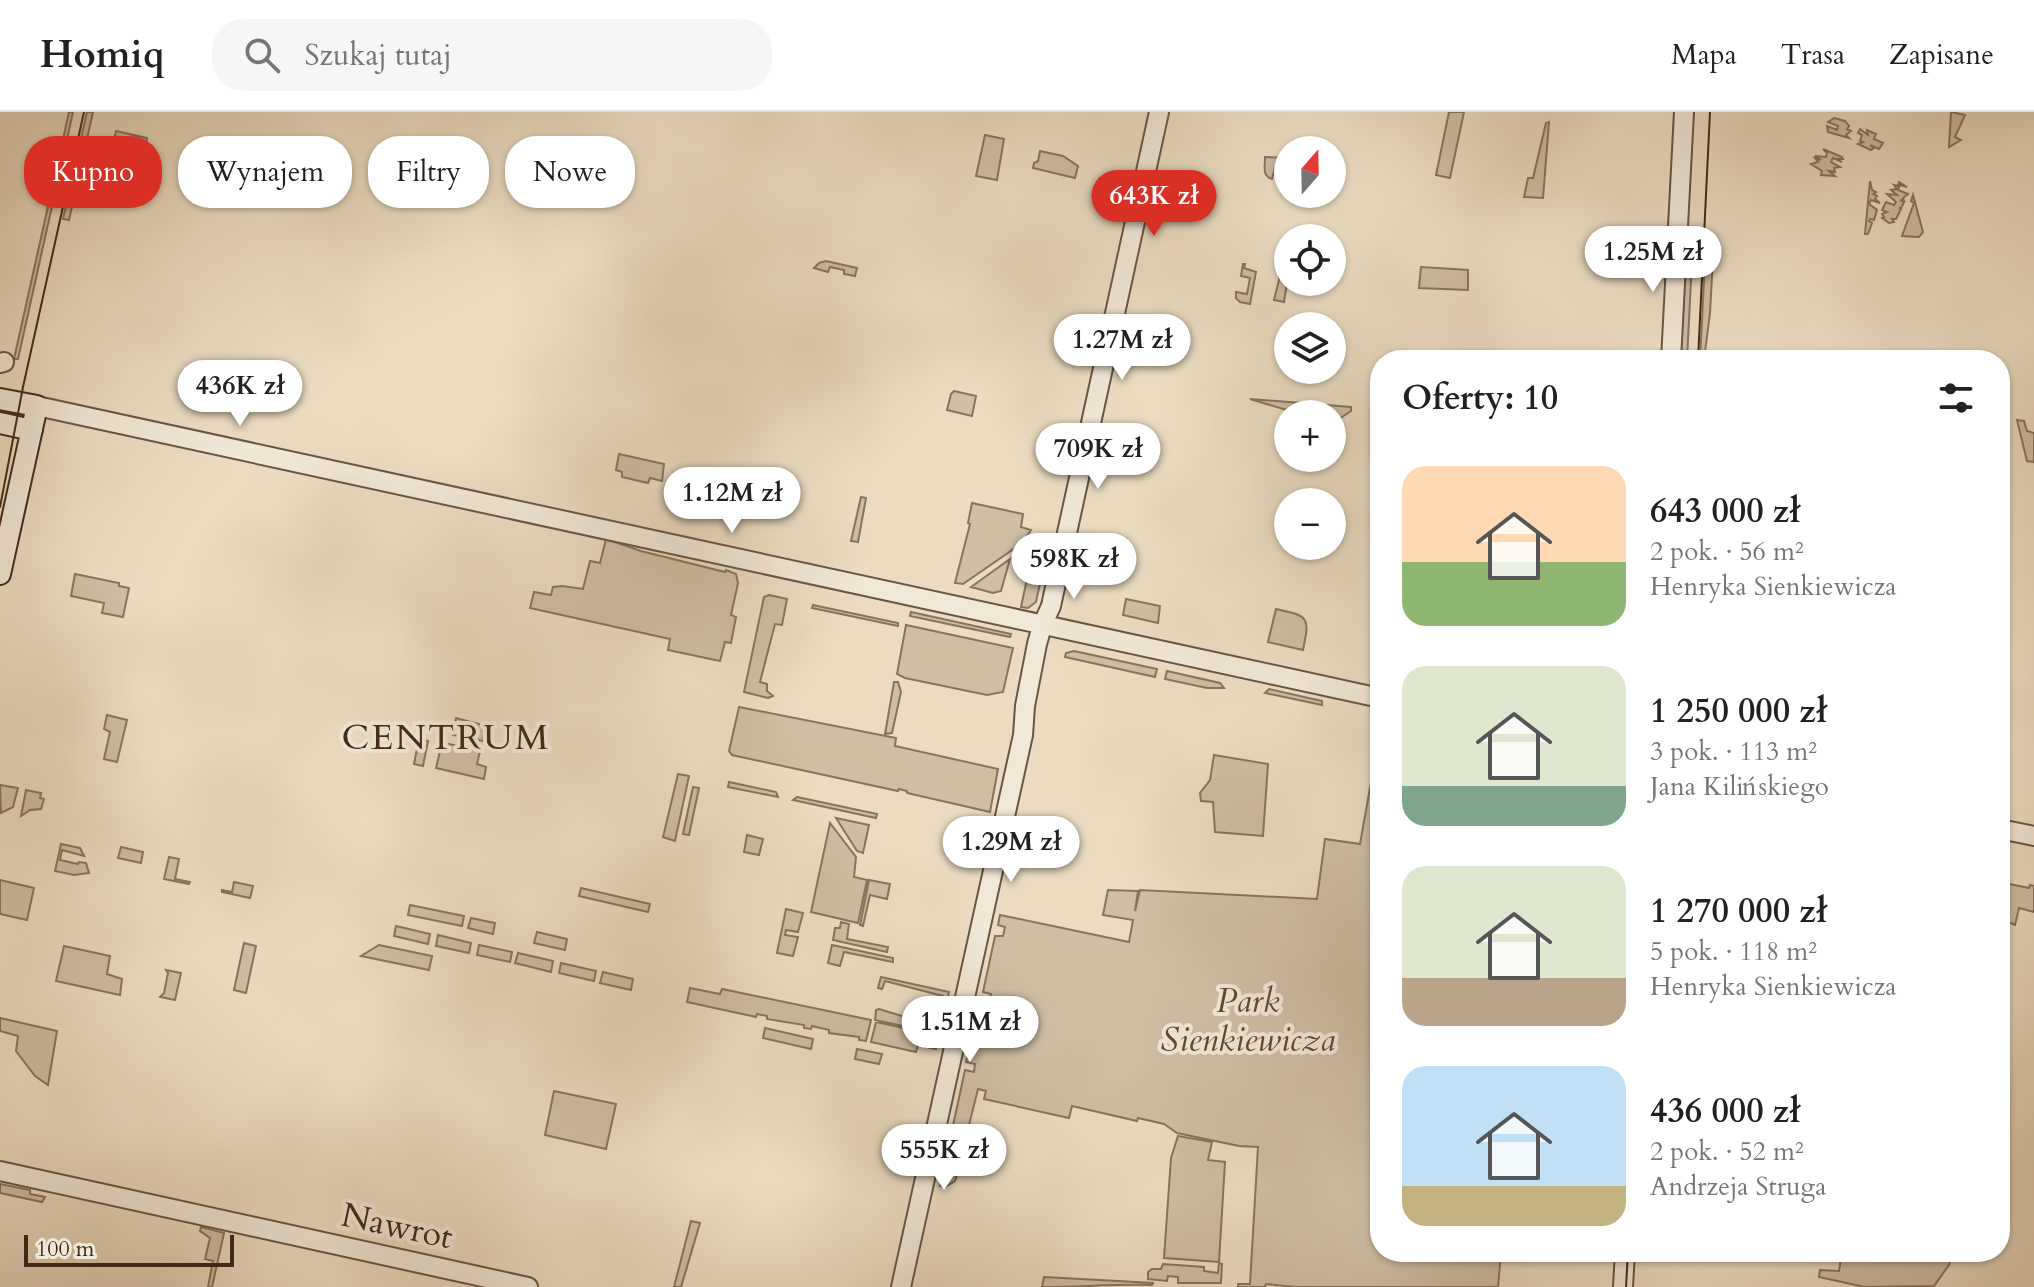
<!DOCTYPE html>
<html lang="pl">
<head>
<meta charset="utf-8">
<style>
  body { margin:0; font-family:Cardo,serif; background:#f6f6f6; color:#202124; height:100vh; display:flex; flex-direction:column; font-size:30px; white-space:nowrap }
  * { box-sizing:border-box; margin:0 }
  p { font-size:26px; color:#757577 }
  .icon { flex:none; width:44px; height:44px; fill:none; stroke:currentColor; stroke-width:2; stroke-linecap:round; stroke-linejoin:round }
  .map { position:relative; flex:1; overflow:hidden }
  .sheet { position:absolute; left:1370px; top:238px; width:640px; height:912px; display:flex; flex-direction:column; background:#fff; border-radius:32px; box-shadow:0 2px 6px #0004 }
  .sheet>* { flex:none }
  .banner { position:absolute; left:24px; top:24px; width:760px; height:72px; display:flex; gap:16px }
  .needle { width:52px; rotate:20deg }
  .tools { position:absolute; left:1274px; top:24px; display:grid; gap:16px }
  .tools a { display:grid; place-items:center; width:72px; height:72px; border-radius:50%; background:#fff; box-shadow:0 2px 6px #0004; font-size:40px }
  .scale { position:absolute; left:24px; bottom:20px; width:210px; box-sizing:border-box; padding-left:8px; border:4px solid #422a18; border-top:0; font-size:22px; line-height:28px; white-space:nowrap; color:#422a18; -webkit-text-stroke:6px #f2e8d7; paint-order:stroke }
  .price { position:absolute; translate:-50% -68px; padding:0 18px; border-radius:28px; background:#fff; color:#222; font-size:26px; line-height:52px; filter:drop-shadow(0 2px 4px #0008) }
  .price::after { content:''; position:absolute; left:50%; top:48px; width:24px; height:18px; margin-left:-12px; background:inherit; clip-path:polygon(0 0,100% 0,50% 100%) }
  .price.current { background:#d93025; color:#fff }
  ul { padding:0; list-style:none }
  li { display:flex; align-items:center; gap:24px; height:200px; padding:0 32px }
  li span { display:grid; place-items:center; flex:none; width:224px; height:160px; border-radius:24px; color:#555 }
  li>.icon { margin-inline-start:auto }
  span .icon { width:96px; height:96px; fill:#fffc; stroke-width:1 }
  li b { font-size:34px }
  h2 { display:flex; justify-content:space-between; align-items:center; height:96px; padding:0 32px; font-size:34px }
  .tag { padding:0 28px; border-radius:32px; background:#fff; box-shadow:0 2px 6px #0004; font-size:28px; line-height:72px }
  .tag.current { background:#d93025; color:#fff }
  header { display:flex; align-items:center; gap:48px; box-sizing:border-box; height:112px; padding:0 40px; background:#fff; border-bottom:2px solid #e0e0e0 }
  header strong { font-size:38px }
  nav { display:flex; gap:44px; margin-inline-start:auto; font-size:28px }
  .search { width:560px; height:72px; background:#f6f6f6; display:flex; align-items:center; gap:20px; box-sizing:border-box; padding:0 28px; border-radius:32px; color:#757577; font-size:30px }
  .map>svg:first-child { display:block }
</style>
</head>
<body>
<header>
<strong>Homiq</strong>
<div class="search"><svg class="icon" aria-label="search" viewBox="0 0 24 24"><circle cx="10" cy="10" r="6"/><path d="M15 15l6 6"/></svg>Szukaj tutaj</div>
<nav><a>Mapa</a><a>Trasa</a><a>Zapisane</a></nav>
</header>
<div class="map">
<svg width="2034" height="1175" viewBox="0 0 2034 1175">
  <rect width="100%" height="100%" fill="#ebdcc1"/>
  <filter id="stains"><feTurbulence type="fractalNoise" baseFrequency=".0025" numOctaves="4"/><feColorMatrix values="0 0 0 0 .2 0 0 0 0 .09 0 0 0 0 .02 0 0 0 .5 -.17"/></filter>
  <radialGradient id="worn" r=".72"><stop offset=".6" stop-color="#630" stop-opacity="0"/><stop offset="1" stop-color="#630" stop-opacity=".3"/></radialGradient>
  <!-- green -->
  <path fill="#cebea4" stroke="#88745e" stroke-width="2" d="M69 0H73L18 247H14Z
    M87 0H93L69 108 63 107Z
    M1449 0H1464L1450 66 1436 63Z
    M1951 0 1965 3 1955 25 1961 28 1949 35Z
    M1834 6 1845 9 1849 14 1847 17 1851 19 1846 23 1849 26 1828 20 1827 14 1837 18 1838 14 1828 10Z
    M1549 10 1543 86 1524 85 1528 66H1533L1546 11Z
    M1860 17 1868 23 1867 18 1876 22 1874 27 1883 31 1879 37 1870 33 1874 36 1871 38 1858 32 1863 30 1860 29 1862 23 1858 21Z
    M116 19 147 26 145 36 136 39 138 31 119 27 116 36H112Z
    M985 23 1004 27 997 68 976 64Z
    M1823 37 1842 45 1843 47H1837L1842 50 1833 46 1831 50 1840 55 1834 56 1835 60 1829 59 1835 64 1821 63 1822 59 1811 52 1818 50 1815 46 1821 48 1815 44 1826 45 1827 41Z
    M1040 39 1063 44 1078 54 1075 66 1033 56 1034 51 1038 49Z
    M1265 45 1288 46V59L1275 56 1272 67C1262 64 1265 55 1265 45Z
    M1870 69 1872 78 1876 80 1873 82 1877 84 1875 87 1880 91 1871 88 1869 92 1877 98 1874 108 1870 107 1869 109 1872 111 1868 122H1865Z
    M1899 70 1907 75 1900 73 1898 78 1908 82 1903 86 1904 89 1900 88 1904 90 1901 96H1899L1901 97 1896 107H1892L1894 110 1889 111 1882 106 1884 105 1882 102 1887 100 1882 98 1886 90 1894 93 1896 90 1887 82 1897 83 1891 78 1897 77 1894 73 1898 74Z
    M1913 83 1923 120 1919 125 1902 124 1914 91 1911 89Z
    M1706 128H1714L1710 201 1704 248H1700Z
    M1693 129 1687 248H1681L1685 139Z
    M826 149 857 156 855 164 844 162V158L830 155 828 160 814 156 819 151Z
    M1243 152H1245L1244 156 1256 160 1250 192 1240 190 1236 186V180L1247 182 1250 166 1241 164Z
    M1421 155 1468 158V178L1419 176Z
    M1280 164 1288 165 1284 190 1274 188Z
    M954 279 976 284 972 304 947 298 951 282Z
    M1250 287 1351 295V299L1339 307 1332 305V302L1290 299Z
    M2017 308 2024 309 2027 319 2034 321V350L2027 349Z
    M619 342 664 352 662 369 650 366 648 371 622 365V360L616 358Z
    M861 385 866 386 858 430 851 429Z
    M972 391 1023 402 1021 415 1031 418 1021 432 963 472 955 471 970 412 968 411Z
    M606 427 641 439 725 460 726 458 736 462 738 471 731 503 736 505 731 531 725 530 720 549 668 538 670 527 530 496 534 480 551 483 553 475 562 474 583 477 590 449 600 451Z
    M1048 435 1036 490 1028 496 1021 495 1030 453Z
    M1010 447 1001 479 993 481 971 475Z
    M75 462 119 471V474L129 476 123 505 102 501 104 491 71 484Z
    M769 483 787 487 782 513 775 512 760 570 767 572V579L773 584 768 586 744 580 764 485Z
    M1126 487 1160 494 1158 511 1123 503Z
    M813 493 898 511V514L812 496Z
    M1276 497C1309 504 1310 505 1303 538L1268 530Z
    M911 500 1011 522 1010 525 910 504Z
    M906 513 1013 536 1003 580 987 583 905 566 897 562Z
    M1074 539 1157 557 1155 565 1065 545 1066 541Z
    M1167 559 1220 571 1224 576H1207L1165 567Z
    M894 570H898L901 580 892 621 885 622Z
    M1269 577 1322 589V593L1265 581Z
    M739 595 896 626 895 634 998 657 990 700 907 681V679L899 677 898 679 732 643 729 639Z
    M107 603 127 608 117 650 104 647 110 620 104 617Z
    M456 606 486 614 483 629 453 623Z
    M1380 620V1140H1608L1607 1147 1501 1141 1498 1175H1295L1266 1172 1265 1175H1238V1172H1250L1258 1035 1239 1034 1177 1021 1164 1012 1138 1006 1137 1009 1072 994 1069 1006 984 987 986 979 978 977 965 1029 958 1028 954 1046 961 1048 955 1069 945 1075 940 1074 965 958 974 960 975 952 966 950 979 897 987 899 991 882 983 880 995 824H1003L1005 815 998 813 1000 803 1129 830 1133 808 1103 803 1108 778 1138 779 1135 799 1140 778 1317 787 1325 727 1360 732Z
    M419 627 428 629 423 654 414 652Z
    M449 632 480 639 477 652 486 655 484 667 436 656 441 635 448 636Z
    M1214 643 1268 652 1263 724 1215 720 1213 690 1201 689 1200 681 1210 668Z
    M678 662 689 664 675 729 663 725Z
    M729 670 776 680 778 685 728 675Z
    M0 673 18 676 13 695 1 701Z
    M693 675 699 676 689 723 683 722Z
    M26 678 41 681 40 686 44 687 41 697 30 698 21 704Z
    M797 685 877 702 876 706 793 688Z
    M836 706 869 713 863 741 857 739Z
    M830 711 856 745 854 765 867 768 858 811 811 800Z
    M747 723 763 727 759 743 744 740Z
    M61 732 80 736 84 744 62 738 60 748 78 752 79 750 86 751 89 761 74 763 55 759Z
    M121 735 143 740 141 751 118 746Z
    M169 745 179 747 175 767 190 770 189 772 164 767Z
    M0 768 34 776 27 808 0 802Z
    M869 768 890 772 887 787 870 783 863 814 860 813Z
    M234 770 253 774 250 786 222 780V778L232 780Z
    M2000 770 2029 776 2030 773 2034 774V800L2019 796 2015 813 2000 806Z
    M581 776 650 792 648 800 579 784Z
    M410 793 464 804 462 814 408 803Z
    M786 797 803 801 798 820 786 818 785 823 798 825 793 844 777 841Z
    M471 806 495 811 493 822 468 816Z
    M841 810 849 812 847 827 888 835 887 840 833 828 835 816H840Z
    M396 814 430 822 428 832 394 824Z
    M537 820 567 827 565 838 534 831Z
    M438 823 471 831 469 841 436 834Z
    M244 831 256 834 246 881 234 878Z
    M379 833 432 844 429 858 361 844Z
    M479 833 512 840 510 850 477 843Z
    M832 833 893 846V850L844 840 840 854 828 851Z
    M64 834 110 844 107 862 122 867 120 883 56 869Z
    M518 841 553 849 551 860 515 851Z
    M561 851 596 859 594 869 559 861Z
    M166 858 181 861 175 888 160 885 164 881 168 861Z
    M603 860 633 867 631 878 600 871Z
    M881 865 949 880 945 897 940 896 943 884 885 869 882 877 878 876Z
    M690 876 720 882 722 877 871 908 866 929 859 928V925L829 921V918L812 914 811 917 804 916V913L767 907V904L757 902 756 905 687 890Z
    M879 897 941 916 940 922 875 908 876 898Z
    M0 906 57 919 48 973 35 964 16 939 18 924 0 919Z
    M876 910 940 924 936 937 918 933 916 940 871 930Z
    M765 916 813 927 811 937 763 926Z
    M857 937 882 942 879 952 855 947Z
    M554 979 616 992 606 1037 545 1023Z
    M1178 1024 1212 1030 1208 1048 1225 1050 1219 1150 1164 1146 1171 1046Z
    M0 1072 30 1078V1082L45 1085 42 1090 0 1081Z
    M691 1109 700 1111 681 1175H674Z
    M201 1115 224 1121 212 1175H208L213 1149 205 1147 210 1126 200 1119Z
    M1842 1140H1892L1905 1143 1906 1140H1953L1949 1153 1934 1174 1865 1175 1819 1165 1820 1158 1839 1159Z
    M1219 1151 1222 1152 1221 1171H1178V1165L1168 1164 1167 1169 1148 1167V1160L1152 1157H1161L1163 1152 1204 1155V1159L1218 1161Z
    M1044 1165 1153 1171 1152 1173C1115 1172 1079 1175 1042 1175Z"/>
  <g fill="none" stroke-linecap="round" stroke-linejoin="round">
    <defs>
      <path id="tertiary" d="M1671 248 1684 0
        M0 251 4 250
        M37 294C485 388 932 492 1380 586
        M2000 717 2034 724
        M0 1059 528 1175
        M901 1175 1023 623 1025 594 1037 532 1042 514 1051 494 1159 0
        M1623 1175 1625 1140"/>
      <path id="secondary" d="M0 287 37 294 0 462
        M0 311 32 318"/>
    </defs>
    <!-- tertiary casing -->
    <use href="#tertiary" stroke="#6c5642" stroke-width="22"/>
    <!-- secondary casing -->
    <use href="#secondary" stroke="#422a18" stroke-width="24"/>
    <!-- tertiary -->
    <use href="#tertiary" stroke="#f2e8d7" stroke-width="18"/>
    <!-- secondary -->
    <use href="#secondary" stroke="#f2e8d7" stroke-width="20"/>
    <!-- tram -->
    <path stroke="#422a18" stroke-width="2" d="M1698 248 1710 0
      M0 395 23 275 84 0
      M1626 1175 1628 1140"/>
  </g>
  <g text-anchor="middle" dominant-baseline="central" stroke-width="8" stroke-linejoin="round" paint-order="stroke">
    <!-- park labels -->
    <g font-size="34" font-style="italic" fill="#5e4834" stroke="#f2e8d7">
      <text x="1248" y="889">Park<tspan x="1248" dy="39">Sienkiewicza</tspan></text>
    </g>
    <!-- street labels -->
    <g font-size="34" fill="#422a18" stroke="#f2e8d7">
      <text transform="translate(397 1114) rotate(12)">Nawrot</text>
    </g>
    <!-- neighbourhood labels -->
    <g font-size="36" letter-spacing="2" fill="#422a18" stroke="#f2e8d7">
      <text x="446" y="625">CENTRUM</text>
    </g>
  </g>
  <rect width="100%" height="100%" filter="url(#stains)"/>
  <rect width="100%" height="100%" fill="url(#worn)"/>
</svg>
<div class="tools">
<a><svg class="needle" viewBox="-14 -14 28 28"><path d="M0-13l5 13h-10z" fill="#e53935"/><path d="M0 13l5-13h-10z" fill="#757577"/></svg></a>
<a><svg class="icon" aria-label="locate" viewBox="0 0 24 24"><circle cx="12" cy="12" r="6"/><path d="M12 2v4M12 18v4M2 12h4M18 12h4"/></svg></a>
<a><svg class="icon" aria-label="layers" viewBox="0 0 24 24"><path d="M12 4l9 5-9 5-9-5zM3 14l9 5 9-5"/></svg></a>
<a>+</a>
<a>−</a>
</div>
<div class="scale">100 m</div>
<b class="price current" style="left:1154px;top:126px">643K zł</b>
<b class="price" style="left:1653px;top:182px">1.25M zł</b>
<b class="price" style="left:1122px;top:270px">1.27M zł</b>
<b class="price" style="left:240px;top:316px">436K zł</b>
<b class="price" style="left:1098px;top:379px">709K zł</b>
<b class="price" style="left:732px;top:423px">1.12M zł</b>
<b class="price" style="left:1074px;top:489px">598K zł</b>
<b class="price" style="left:1011px;top:772px">1.29M zł</b>
<b class="price" style="left:970px;top:952px">1.51M zł</b>
<b class="price" style="left:944px;top:1080px">555K zł</b>
<div class="banner">
<a class="tag current">Kupno</a>
<a class="tag">Wynajem</a>
<a class="tag">Filtry</a>
<a class="tag">Nowe</a>
</div>
<section class="sheet">
<h2>Oferty: 10<svg class="icon" aria-label="filters" viewBox="0 0 24 24"><path d="M4 7h16M4 17h16"/><circle cx="9" cy="7" r="2"/><circle cx="15" cy="17" r="2"/></svg></h2>
<ul>
<li><span style="background:linear-gradient(#ffd9b3 60%,#8fb573 0)"><svg class="icon" aria-label="home" viewBox="0 0 24 24"><path d="M3 11l9-7 9 7M6 9v11h12V9"/></svg></span><div><b>643 000 zł</b><p>2 pok. · 56 m²</p><p>Henryka Sienkiewicza</p></div></li>
<li><span style="background:linear-gradient(#dfe7d0 75%,#7fa58c 0)"><svg class="icon" aria-label="home" viewBox="0 0 24 24"><path d="M3 11l9-7 9 7M6 9v11h12V9"/></svg></span><div><b>1 250 000 zł</b><p>3 pok. · 113 m²</p><p>Jana Kilińskiego</p></div></li>
<li><span style="background:linear-gradient(#dfe7d0 70%,#b9a48a 0)"><svg class="icon" aria-label="home" viewBox="0 0 24 24"><path d="M3 11l9-7 9 7M6 9v11h12V9"/></svg></span><div><b>1 270 000 zł</b><p>5 pok. · 118 m²</p><p>Henryka Sienkiewicza</p></div></li>
<li><span style="background:linear-gradient(#bfe0f5 75%,#c2b280 0)"><svg class="icon" aria-label="home" viewBox="0 0 24 24"><path d="M3 11l9-7 9 7M6 9v11h12V9"/></svg></span><div><b>436 000 zł</b><p>2 pok. · 52 m²</p><p>Andrzeja Struga</p></div></li>
</ul>
</section>
</div>
</body>
</html>
